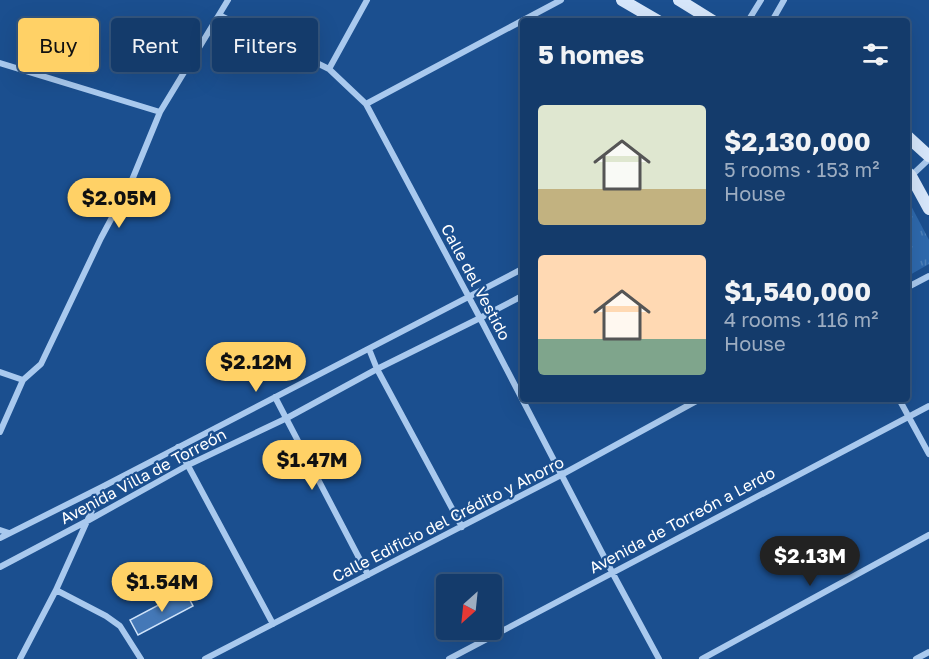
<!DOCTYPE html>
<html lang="en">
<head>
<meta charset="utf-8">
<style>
  body { margin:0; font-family:"Golos Text",sans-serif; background:#214673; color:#f1f3f6; height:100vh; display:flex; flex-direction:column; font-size:22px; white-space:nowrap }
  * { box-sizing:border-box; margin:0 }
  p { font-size:20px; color:#9dadc1 }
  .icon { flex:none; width:33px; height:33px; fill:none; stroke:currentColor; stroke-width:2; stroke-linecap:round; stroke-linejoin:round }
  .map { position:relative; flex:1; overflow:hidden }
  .details { position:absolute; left:520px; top:18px; width:390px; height:384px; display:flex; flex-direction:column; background:#143b6b; border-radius:6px; box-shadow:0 6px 24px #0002,0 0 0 2px #33557e }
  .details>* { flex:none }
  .guide { position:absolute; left:18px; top:18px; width:412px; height:54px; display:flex; gap:12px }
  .needle { width:39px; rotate:207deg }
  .tools { position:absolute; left:436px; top:574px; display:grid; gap:12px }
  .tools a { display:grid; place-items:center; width:66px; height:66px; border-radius:6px; background:#143b6b; box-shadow:0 6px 24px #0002,0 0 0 2px #33557e; font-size:30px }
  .price { position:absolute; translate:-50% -51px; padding:0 14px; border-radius:21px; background:#ffd166; color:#111; font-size:20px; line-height:39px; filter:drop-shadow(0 2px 3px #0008) }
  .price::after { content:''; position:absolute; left:50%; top:36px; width:18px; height:14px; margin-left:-9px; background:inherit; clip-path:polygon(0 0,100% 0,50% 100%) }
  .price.on { background:#222; color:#fff }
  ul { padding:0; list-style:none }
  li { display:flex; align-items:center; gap:18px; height:150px; padding:0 18px }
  li span { display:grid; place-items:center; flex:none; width:168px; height:120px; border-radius:6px; color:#555 }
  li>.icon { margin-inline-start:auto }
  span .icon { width:72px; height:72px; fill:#fffc; stroke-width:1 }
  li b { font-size:26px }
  h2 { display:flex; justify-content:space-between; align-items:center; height:72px; padding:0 18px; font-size:26px }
  .pill { padding:0 21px; border-radius:6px; background:#143b6b; box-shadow:0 6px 24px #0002,0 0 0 2px #33557e; font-size:21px; line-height:54px }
  .pill.on { background:#ffd166; color:#111 }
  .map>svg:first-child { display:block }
</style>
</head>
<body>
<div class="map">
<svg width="929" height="659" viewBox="0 0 929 659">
  <defs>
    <pattern id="park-tufts" width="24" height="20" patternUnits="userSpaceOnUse" patternTransform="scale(1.5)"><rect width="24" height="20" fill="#2e69ad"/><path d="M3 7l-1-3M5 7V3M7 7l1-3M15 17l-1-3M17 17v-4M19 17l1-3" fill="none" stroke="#4d80b9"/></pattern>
  </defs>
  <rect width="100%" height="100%" fill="#1b4f8f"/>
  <!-- park -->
  <path fill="url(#park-tufts)" d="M908 200 929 240V264L908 276Z"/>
  <!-- building -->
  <path fill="#4478b7" stroke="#cfe3fa" stroke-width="1.5" d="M185 591 193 606 138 635 130 620Z"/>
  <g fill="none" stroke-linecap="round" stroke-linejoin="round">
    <!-- street -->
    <path stroke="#a9c9ee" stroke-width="6" d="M219 15 329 69 366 104 480 318 612 572 659 659
      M748 21 761 0
      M772 21 784 0
      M0 63 160 112
      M329 69 367 0
      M366 104 561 0
      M911 176 929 159
      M908 287 929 276
      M369 349 377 369 462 527
      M0 372 23 380
      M275 397 368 575
      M899 399 929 454
      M0 432 23 380 41 364 101 238 132 180 160 112 228 0
      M178 447 273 624
      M0 530 9 533
      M0 538 102 487 524 268
      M0 567 89 520 188 465 287 418 377 369 480 318 524 295
      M56 590 106 616 120 626 141 659
      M20 659 56 590 102 488
      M205 659 561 475 700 399
      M449 659 929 406
      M702 659 929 535
      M916 659 929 652"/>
    <!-- secondary -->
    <path stroke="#d6e6fa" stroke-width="12" d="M622 0 658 21
      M679 0 713 21
      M908 137 929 156
      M908 173 911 176 929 209"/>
  </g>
  <g text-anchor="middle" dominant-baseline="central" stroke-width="4.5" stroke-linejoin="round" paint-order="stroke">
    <!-- street labels -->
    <g font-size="16" fill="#fff" stroke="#1b4f8f">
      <text transform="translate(476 282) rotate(62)">Calle del Vestido</text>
      <text transform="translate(143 476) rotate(-28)">Avenida Villa de Torreón</text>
      <text transform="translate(448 519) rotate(-27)">Calle Edificio del Crédito y Ahorro</text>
      <text transform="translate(682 520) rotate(-28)">Avenida de Torreón a Lerdo</text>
    </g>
  </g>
</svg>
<div class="tools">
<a><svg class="needle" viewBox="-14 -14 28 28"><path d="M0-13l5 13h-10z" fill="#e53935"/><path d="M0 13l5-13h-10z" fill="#9dadc1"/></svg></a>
</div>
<b class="price" style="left:119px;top:229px">$2.05M</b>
<b class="price" style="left:256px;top:393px">$2.12M</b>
<b class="price" style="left:312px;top:491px">$1.47M</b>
<b class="price on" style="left:810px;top:587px">$2.13M</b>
<b class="price" style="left:162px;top:613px">$1.54M</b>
<div class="guide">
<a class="pill on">Buy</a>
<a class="pill">Rent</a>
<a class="pill">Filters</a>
</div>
<section class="details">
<h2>5 homes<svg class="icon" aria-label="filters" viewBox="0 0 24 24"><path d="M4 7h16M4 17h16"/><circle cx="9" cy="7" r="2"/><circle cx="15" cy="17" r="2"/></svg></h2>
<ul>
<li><span style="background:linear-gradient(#dfe7d0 70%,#c2b280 0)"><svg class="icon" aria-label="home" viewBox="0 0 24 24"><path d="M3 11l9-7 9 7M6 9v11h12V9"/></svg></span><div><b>$2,130,000</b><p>5 rooms · 153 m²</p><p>House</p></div></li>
<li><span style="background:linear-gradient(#ffd9b3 70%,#7fa58c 0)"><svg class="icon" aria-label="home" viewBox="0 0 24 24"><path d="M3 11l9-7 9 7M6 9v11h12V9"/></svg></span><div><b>$1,540,000</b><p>4 rooms · 116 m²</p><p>House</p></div></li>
</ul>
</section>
</div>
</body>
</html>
